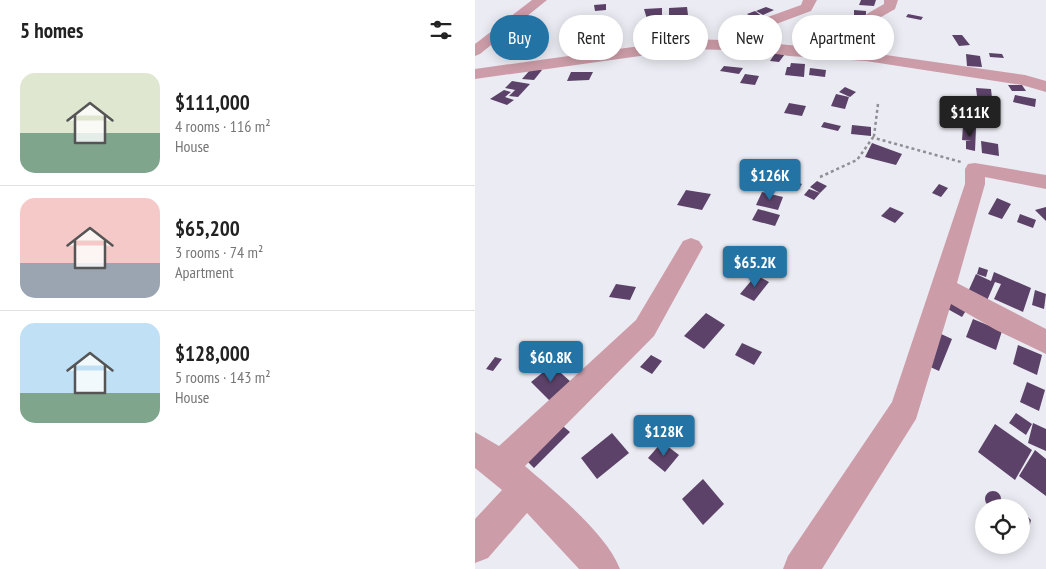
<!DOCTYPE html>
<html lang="en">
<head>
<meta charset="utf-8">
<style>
  body { margin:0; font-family:"PT Sans Narrow",sans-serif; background:#f6f6f6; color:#222; height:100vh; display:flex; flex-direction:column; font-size:19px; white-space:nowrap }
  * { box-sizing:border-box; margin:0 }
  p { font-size:16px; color:#767676 }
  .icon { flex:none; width:28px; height:28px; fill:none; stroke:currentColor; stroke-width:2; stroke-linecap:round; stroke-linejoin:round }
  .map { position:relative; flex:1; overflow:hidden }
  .drawer { display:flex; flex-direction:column; background:#fff; width:475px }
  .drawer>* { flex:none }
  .banner { position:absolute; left:15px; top:15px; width:475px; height:45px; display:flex; gap:10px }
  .fabs { position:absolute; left:500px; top:499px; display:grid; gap:10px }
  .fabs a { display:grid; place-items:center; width:55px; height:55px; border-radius:50%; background:#fff; box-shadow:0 2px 12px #0003; font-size:25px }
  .price { position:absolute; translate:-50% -42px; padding:0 11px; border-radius:5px; background:#2374a5; color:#fff; font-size:16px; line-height:32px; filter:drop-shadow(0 1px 2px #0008) }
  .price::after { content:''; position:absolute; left:50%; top:30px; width:15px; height:11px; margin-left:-8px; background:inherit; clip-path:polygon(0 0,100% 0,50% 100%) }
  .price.on { background:#222; color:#fff }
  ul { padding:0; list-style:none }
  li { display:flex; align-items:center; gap:15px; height:125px; padding:0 20px }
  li+li { border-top:1px solid #e0e0e0 }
  li span { display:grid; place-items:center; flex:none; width:140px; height:100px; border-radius:15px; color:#555 }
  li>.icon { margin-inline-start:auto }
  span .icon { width:60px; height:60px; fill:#fffc; stroke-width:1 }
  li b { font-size:21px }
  h2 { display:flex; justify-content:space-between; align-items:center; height:60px; padding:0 20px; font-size:21px }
  .chip { padding:0 18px; border-radius:22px; background:#fff; box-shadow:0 2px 12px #0003; font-size:18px; line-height:45px }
  .chip.on { background:#2374a5; color:#fff }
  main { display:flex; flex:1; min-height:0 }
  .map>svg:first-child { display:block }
</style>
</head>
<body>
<main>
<section class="drawer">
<h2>5 homes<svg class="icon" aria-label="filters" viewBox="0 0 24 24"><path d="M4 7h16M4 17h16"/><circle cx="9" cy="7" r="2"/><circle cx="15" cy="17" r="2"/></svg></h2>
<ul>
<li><span style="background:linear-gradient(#dfe7d0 60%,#7fa58c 0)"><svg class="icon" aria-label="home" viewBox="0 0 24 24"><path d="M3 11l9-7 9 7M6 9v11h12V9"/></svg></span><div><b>$111,000</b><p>4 rooms · 116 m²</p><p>House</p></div></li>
<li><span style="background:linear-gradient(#f6c9c9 65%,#9aa5b1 0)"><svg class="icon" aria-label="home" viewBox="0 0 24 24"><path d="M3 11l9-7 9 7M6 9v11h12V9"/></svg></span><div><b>$65,200</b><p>3 rooms · 74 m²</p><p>Apartment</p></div></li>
<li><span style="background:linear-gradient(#bfe0f5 70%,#7fa58c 0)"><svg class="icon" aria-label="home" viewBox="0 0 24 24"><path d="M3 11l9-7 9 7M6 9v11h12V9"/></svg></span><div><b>$128,000</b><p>5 rooms · 143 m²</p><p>House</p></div></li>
</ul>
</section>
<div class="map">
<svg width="571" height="569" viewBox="0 0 571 569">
  <rect width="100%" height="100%" fill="#ebebf3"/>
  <!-- building -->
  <path fill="#5c4268" d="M386 0H401L399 6 384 5Z
    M131 4V10L120 11 119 5Z
    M212 7 213 15 194 16V8Z
    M291 7 299 10 288 15 281 11Z
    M187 8V18L172 19 169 9Z
    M379 10 391 11V18L379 17Z
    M280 11 288 17 280 19 272 14Z
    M433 14 448 17 446 20 431 17Z
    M188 19V22H191L190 30 181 31 179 20Z
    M222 19 224 24 195 25 194 22Z
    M324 26 343 29 340 35 320 33Z
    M477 35H487L495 45 484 46Z
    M181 37 183 44 173 46 171 38Z
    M301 52 310 54 304 62 295 61Z
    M514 53 527 54 529 58 515 57Z
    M491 54 505 56 507 67 492 66Z
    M316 63 330 64 329 77 310 75 312 67H315Z
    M249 66 268 68 264 74 245 71Z
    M335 68 351 70 350 77 334 75Z
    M55 70H67L59 80 47 79Z
    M96 72H118L114 80 92 81Z
    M270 74 284 76 280 85 265 83Z
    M37 81 55 84 43 97 34 96 40 90 45 91 30 88Z
    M533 85H547L551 91H537Z
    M370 87 381 92 375 97 364 92Z
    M501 88 516 89 517 98 502 96Z
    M29 90 36 92 30 97 39 100 32 105 15 99Z
    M361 94 374 97 370 109 356 106Z
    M540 95 561 99 560 107 538 102Z
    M314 103 331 106 327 116 309 113Z
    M349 122 366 126 363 131 346 127Z
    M377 125 396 127V136L376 134Z
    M488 126 501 128 500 151 491 149V141H497L487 140Z
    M506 141 523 144 524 156 507 153Z
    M397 143 427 154 421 165 390 157Z
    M271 163 297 170 294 174 268 167Z
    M309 176 317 181 311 185 303 181Z
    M318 181 327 184 322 191 313 187Z
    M342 181 352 186 345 193 335 187Z
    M464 184 473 188 466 197 457 193Z
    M334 189 345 193 339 200 329 195Z
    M211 190 236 194 227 210 202 205Z
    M287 192 308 197 303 210 281 205Z
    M522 198 536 204 527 219 513 214Z
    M415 207 429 213 420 223 406 216Z
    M571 207V221L560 210Z
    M283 209 305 215 300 226 277 220Z
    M545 214 561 220 558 228 542 222Z
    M504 267 513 270 511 277 502 274Z
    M519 272 556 288 548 312 519 299 526 284 520 282 511 303 492 294 501 274 516 281Z
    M281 275 294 282 279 301 265 294Z
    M141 284 161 287 155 300 134 297Z
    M560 290 571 294 569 309 557 305Z
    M477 295 495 304 487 317 469 307Z
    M231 313 250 325 229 349 209 336Z
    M498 319 527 331 521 350 491 337Z
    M464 333 477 339 464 371 451 365Z
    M267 343 287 352 279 365 260 355Z
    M543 345 567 355 562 375 538 364Z
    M176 355 187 361 177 374 165 367Z
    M20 357 27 359 18 371 11 369Z
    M77 365 96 382 75 401 56 382Z
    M552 382 570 390 564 411 545 402Z
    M541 413 557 424 551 435 534 423Z
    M83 422 95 432 59 468 47 456Z
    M558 423 571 429V451L553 443Z
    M520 424 557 450 540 480 503 452Z
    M137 433 154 453 122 479 106 458Z
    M187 442 204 455 190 472 173 458Z
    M560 450 571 459V496L544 476Z
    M228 479 249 504 228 525 207 499Z
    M510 499a8 8 0 1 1 16 0a8 8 0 1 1-16 0Z
    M546 510 556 520 554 528 546 529Z"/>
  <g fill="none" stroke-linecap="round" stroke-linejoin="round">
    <!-- path -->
    <path stroke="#908f95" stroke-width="2.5" stroke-dasharray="3 3" stroke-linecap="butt" d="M403 104 399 136 403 139 486 162
      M345 177 382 160 399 136"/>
    <!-- minor -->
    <path fill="#cc9da8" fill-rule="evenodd" d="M57 0H72L5 54 0 56V44Z
      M328 0H342L336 11 301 24 292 43 368 50 383 19 409 4V0H423L420 9 394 24 383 51 550 75 571 81V92L547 85 391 61 314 56 283 51 215 49 0 79V69L215 39 278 41 290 18 326 5Z
      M500 163 571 175V189L510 177V184L482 283 571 329V354L521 330 476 304 441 419 347 569H308L313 556 417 402 490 184V169L493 164Z
      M216 238 224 241 228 247 179 336 50 466C80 492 131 533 145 569H104L52 513 13 558 0 563V519L27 490 0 468V432L24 446 161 320 208 241Z"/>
  </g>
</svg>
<div class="fabs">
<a><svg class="icon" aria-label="locate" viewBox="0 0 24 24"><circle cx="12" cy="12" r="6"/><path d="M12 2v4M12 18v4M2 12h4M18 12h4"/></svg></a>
</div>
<b class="price on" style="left:495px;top:138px">$111K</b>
<b class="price" style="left:295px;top:201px">$126K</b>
<b class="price" style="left:280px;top:288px">$65.2K</b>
<b class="price" style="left:76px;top:383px">$60.8K</b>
<b class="price" style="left:189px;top:457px">$128K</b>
<div class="banner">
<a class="chip on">Buy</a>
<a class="chip">Rent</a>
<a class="chip">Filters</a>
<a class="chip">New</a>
<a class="chip">Apartment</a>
</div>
</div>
</main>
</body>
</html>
